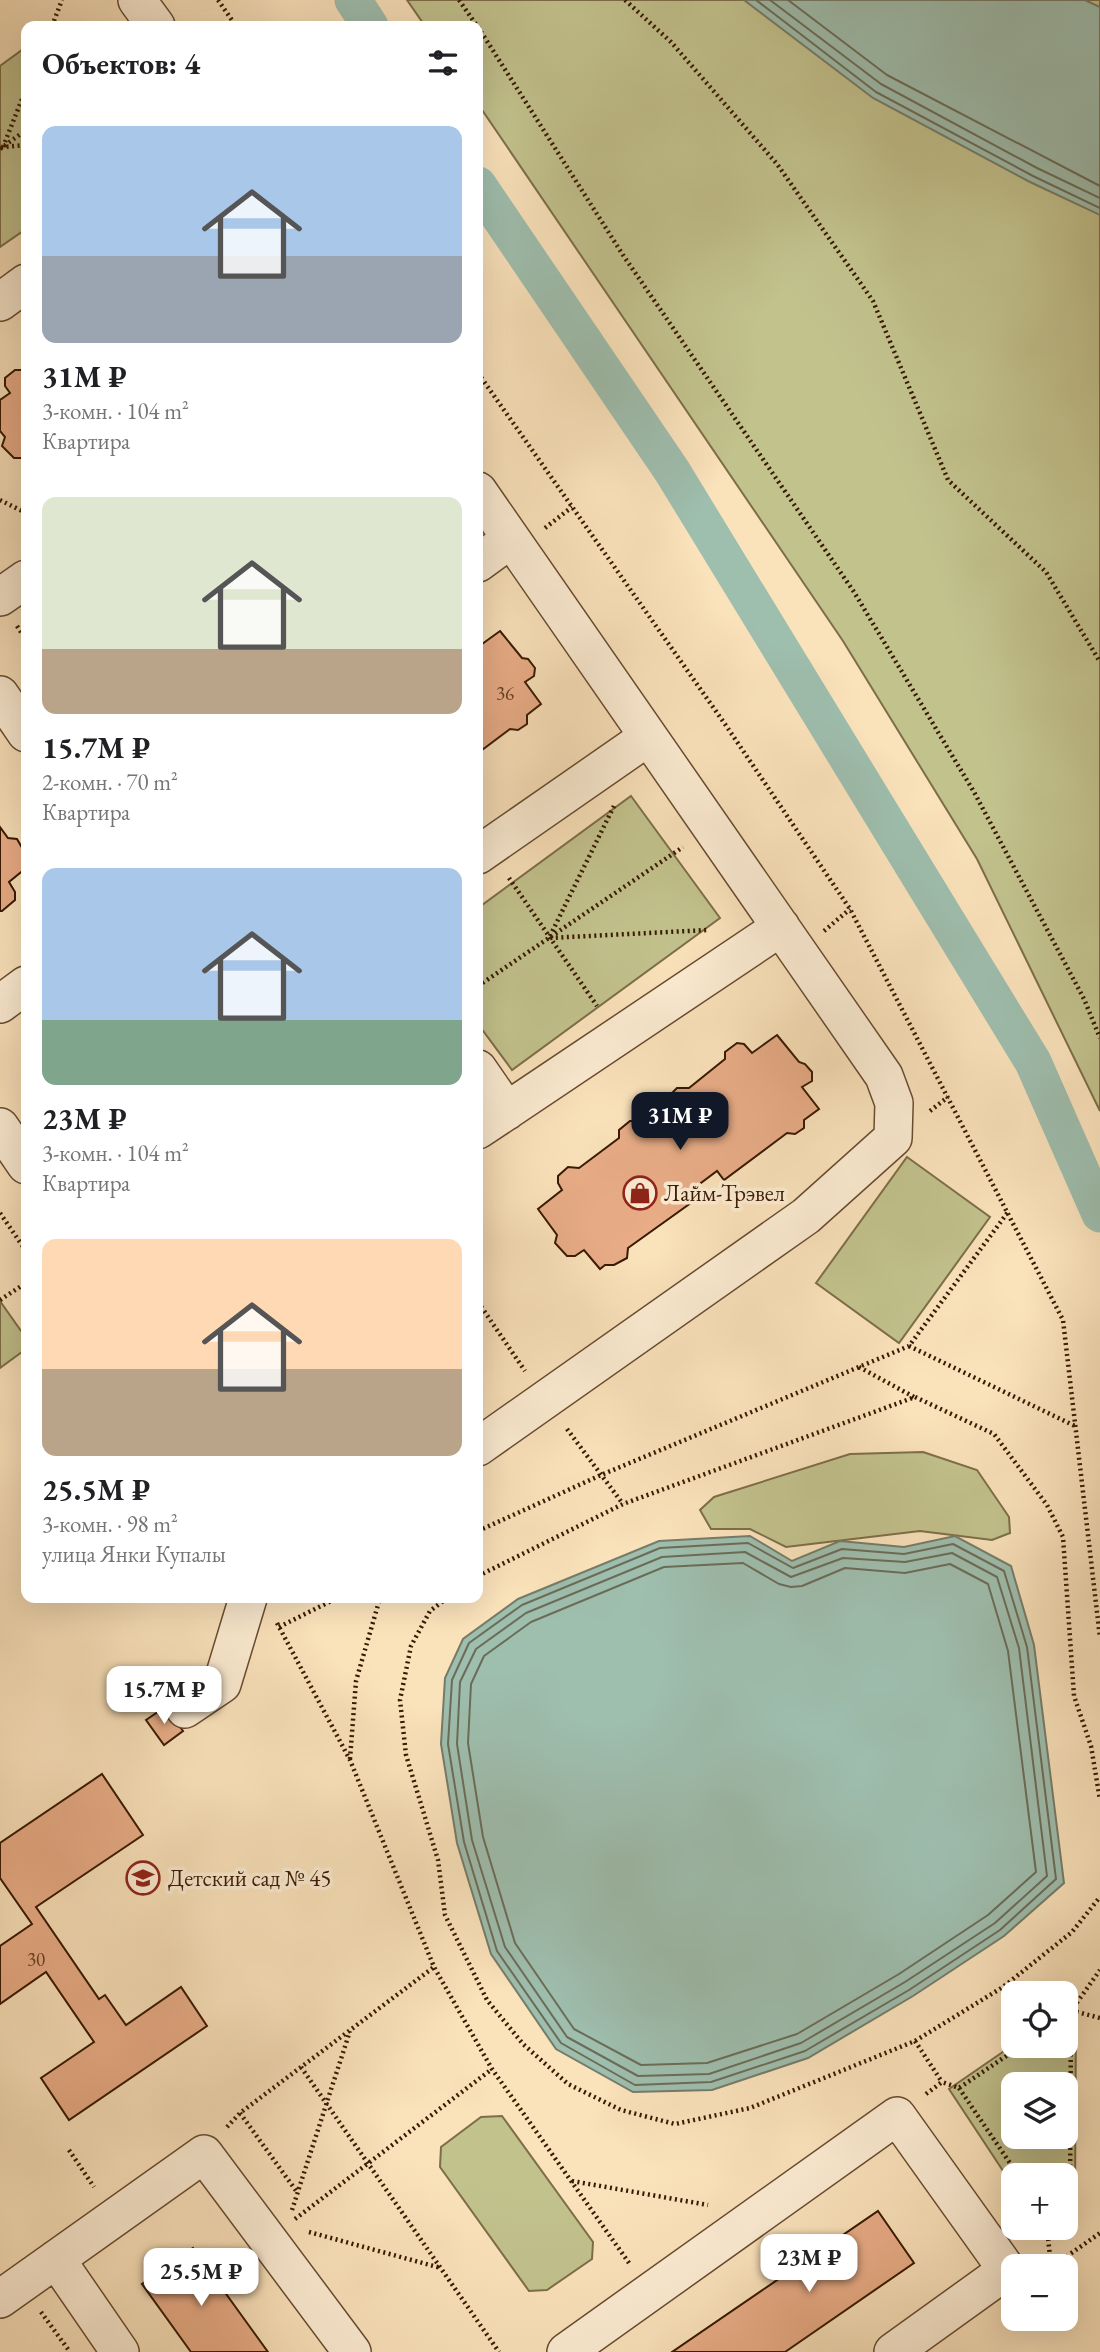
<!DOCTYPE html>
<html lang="ru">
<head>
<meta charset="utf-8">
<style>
  body { margin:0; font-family:"EB Garamond",serif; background:#f2f2f2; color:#202124; height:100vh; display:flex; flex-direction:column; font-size:26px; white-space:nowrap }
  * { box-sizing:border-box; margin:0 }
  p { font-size:23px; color:#757577 }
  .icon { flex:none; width:38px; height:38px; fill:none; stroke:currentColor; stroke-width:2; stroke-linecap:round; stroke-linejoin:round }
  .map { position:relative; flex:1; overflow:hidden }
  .sheet { position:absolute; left:21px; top:21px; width:462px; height:1582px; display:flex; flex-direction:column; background:#fff; border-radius:14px; box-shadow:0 7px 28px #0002 }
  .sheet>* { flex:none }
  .controls { position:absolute; left:1001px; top:1981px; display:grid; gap:14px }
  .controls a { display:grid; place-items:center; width:77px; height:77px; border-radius:14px; background:#fff; box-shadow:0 7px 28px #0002; font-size:35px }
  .price { position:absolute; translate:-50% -60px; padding:0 16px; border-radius:14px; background:#fff; color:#222; font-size:23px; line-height:46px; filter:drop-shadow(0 2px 4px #0008) }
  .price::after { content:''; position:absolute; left:50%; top:42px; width:21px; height:16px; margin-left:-10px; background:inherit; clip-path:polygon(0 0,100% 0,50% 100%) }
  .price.current { background:#111827; color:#fff }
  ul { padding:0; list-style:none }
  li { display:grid; align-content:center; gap:14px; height:371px; padding:0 21px }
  li span { display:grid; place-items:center; height:217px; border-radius:14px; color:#555 }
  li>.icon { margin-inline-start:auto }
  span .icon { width:126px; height:126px; fill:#fffc; stroke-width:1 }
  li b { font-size:30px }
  h2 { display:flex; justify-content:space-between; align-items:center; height:84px; padding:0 21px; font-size:30px }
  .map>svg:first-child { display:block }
</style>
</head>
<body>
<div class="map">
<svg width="1100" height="2352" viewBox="0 0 1100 2352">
  <rect width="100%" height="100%" fill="#fae2bb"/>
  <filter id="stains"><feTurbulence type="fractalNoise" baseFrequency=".00286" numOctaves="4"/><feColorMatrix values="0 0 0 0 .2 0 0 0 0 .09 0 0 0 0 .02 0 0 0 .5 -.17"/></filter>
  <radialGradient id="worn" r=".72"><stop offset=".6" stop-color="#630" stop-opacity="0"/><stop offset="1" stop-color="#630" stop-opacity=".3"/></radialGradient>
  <!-- green -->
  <path fill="#c2c28d" stroke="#7d6e48" stroke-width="2" fill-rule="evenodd" d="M407 0H1100V1111L977 859 843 641 478 104V26H425Z
    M26 47V229L0 247V66Z
    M631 796 720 918 512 1070 478 1024V908Z
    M907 1157 990 1217 899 1343 816 1283Z
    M0 1301 26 1338V1349L0 1368Z
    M923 1452 977 1470 1009 1517 1010 1533 992 1540 920 1531 786 1547 750 1529H711L700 1510 714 1497 850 1454Z
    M1076 2002 1075 2206 1066 2212V2175H1013V2186L949 2089 1013 2045 1066 2046V2009ZM1013 2084H1066V2137H1013Z
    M502 2116 593 2242 592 2259 547 2290 529 2291 440 2167 441 2147 481 2117Z"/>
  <!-- water -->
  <path fill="#9ebeae" stroke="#757c69" stroke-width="2" d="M744 0H1085L1100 7V215L1030 182 873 98Z
    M750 1536 792 1561 840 1541 904 1547 955 1536 1011 1566 1034 1645 1064 1883 1004 1936 913 1996 808 2058 712 2090 633 2092 556 2049 491 1954 457 1843 441 1744 445 1678 463 1639 518 1599 659 1541Z"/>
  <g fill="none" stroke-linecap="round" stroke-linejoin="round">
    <!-- shore -->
    <path stroke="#6b6c58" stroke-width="2" d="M756 0 876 92 1033 176 1100 208
      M770 0 881 84 1037 168 1100 198
      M788 0 887 75 1100 186
      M748 1543 793 1568 842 1549 904 1554 953 1544 1004 1571 1027 1647 1056 1879 1000 1930 909 1990 805 2051 711 2082 635 2085 561 2043 497 1951 464 1842 448 1744 452 1680 469 1643 522 1605 660 1548Z
      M745 1552 791 1577 843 1558 905 1562 952 1553 997 1577 1019 1648 1047 1876 995 1923 905 1982 801 2043 709 2074 638 2076 567 2037 505 1947 472 1840 457 1744 460 1682 476 1649 526 1613 662 1557Z
      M743 1563 779 1584 791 1587 802 1586 845 1568 905 1573 950 1564 988 1584 1008 1651 1036 1872 988 1915 899 1974 797 2034 707 2063 641 2065 574 2029 515 1943 483 1837 468 1743 471 1684 484 1656 531 1622 664 1567Z"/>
    <!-- canal -->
    <path stroke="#9ebeae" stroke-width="37" d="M353 0 370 26
      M478 185 672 471 1033 1062 1100 1214"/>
  </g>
  <!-- building -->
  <path fill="#e9ad87" stroke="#381902" stroke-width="2" d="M15 370H26V456L22 458H14L2 446 5 437 0 431V400L10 393 5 386V378Z
    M500 631 522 658 528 659 535 668 534 676 525 682 541 704 527 715V724L518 730 510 729 478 753V647Z
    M0 827 8 838 17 839 25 853 26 863V868L9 882 15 892V900L2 911H0Z
    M777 1035 799 1062 805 1064 812 1072V1081L802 1087 819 1109 804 1120V1128L795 1134 787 1133 724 1180 717 1171 689 1192 695 1200 628 1248 627 1258 614 1265H605L600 1269 584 1250 575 1256H567L555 1243 557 1235 538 1209 562 1190 558 1183V1176L568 1167 579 1168 619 1138V1130L630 1121H639L645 1130 672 1111 667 1105 668 1097 677 1088H689L725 1059V1052L737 1043 744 1044 752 1053Z
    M165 1707 183 1731 164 1745 146 1720Z
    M102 1774 143 1835 36 1907 99 1999 105 1995 126 2025 181 1987 207 2026 69 2120 41 2078 94 2042 46 1972 0 2004V1946L32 1924 0 1878V1843Z
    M878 2211 914 2263 785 2352H672Z
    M193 2248 242 2316 268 2352H191L142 2284Z"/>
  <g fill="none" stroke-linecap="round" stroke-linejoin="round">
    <defs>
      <path id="minor" d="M137 0 156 26
        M0 302 26 283
        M478 491 884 1076 894 1103 893 1138 806 1216 478 1447
        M478 563 511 539
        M0 597 26 579
        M0 695 26 733
        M478 855 648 737
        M0 1004 26 985
        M478 1069 507 1111
        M0 1127 26 1165
        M478 1130 781 927
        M185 1709 222 1684 248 1598
        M56 2259 120 2352
        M0 2299 204 2154 352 2352
        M566 2352 897 2116 1007 2270 893 2352"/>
    </defs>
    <!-- minor casing -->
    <use href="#minor" stroke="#684b30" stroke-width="40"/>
    <!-- path -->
    <path stroke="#381902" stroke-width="4.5" stroke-dasharray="2 3.5" stroke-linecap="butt" d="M218 0 236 26
      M459 0 477 26
      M625 0 671 42 777 164 873 301 948 480 1046 572 1100 662
      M52 26 62 0
      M478 27 623 255 854 592 974 792 1084 999 1100 1038
      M26 89 3 147 26 145
      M0 149 26 130
      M478 373 727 727 850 909 1063 1320 1100 1638
      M0 500 26 513
      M545 528 572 507
      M17 626 26 640
      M614 806 549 938 708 930
      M509 878 597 1006
      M824 931 850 909
      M478 986 683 847
      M930 1111 948 1097
      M0 1213 26 1251
      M0 1300 26 1283
      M478 1302 525 1371
      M909 1346 1075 1426
      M859 1367 914 1397
      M567 1429 623 1504
      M478 1531 601 1475 909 1346 1008 1212
      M478 1576 623 1504 915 1397 994 1434 1047 1505 1063 1537 1074 1696 1091 1746 1100 1800
      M447 1598 430 1611 411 1646 400 1700 406 1755 438 1860 445 1915 487 2000 523 2044 568 2084 621 2110 675 2124 750 2108 915 2041 1003 1987 1072 1932 1100 1897
      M277 1623 350 1760 434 1967 492 2069 629 2263
      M279 1627 337 1598
      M350 1759 356 1681 380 1598
      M1004 1988 1020 1993
      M1066 2009 1100 2018
      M1066 2015 1071 2011 1100 1970
      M915 2041 942 2082
      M301 2067 499 2352
      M959 2088 1018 2175
      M926 2094 942 2082 959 2088 1021 2046
      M240 2113 297 2192
      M227 2127 240 2113 434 1967
      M69 2150 94 2187
      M572 2181 708 2205
      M1066 2203 1070 2200 1071 2011
      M292 2210 350 2031
      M295 2219 492 2069
      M1047 2228 1051 2266
      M309 2232 441 2268
      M1053 2266 1100 2233
      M41 2312 70 2352"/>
    <!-- minor -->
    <use href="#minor" stroke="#fcecd3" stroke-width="37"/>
  </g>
  <!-- icons -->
  <defs>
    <symbol id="shop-ring" viewBox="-11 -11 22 22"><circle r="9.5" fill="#fcecd3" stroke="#8f2418" stroke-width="1.5"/><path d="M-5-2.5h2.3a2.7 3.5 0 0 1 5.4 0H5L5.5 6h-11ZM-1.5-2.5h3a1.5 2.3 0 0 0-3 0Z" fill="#8f2418"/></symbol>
    <symbol id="school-ring" viewBox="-11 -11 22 22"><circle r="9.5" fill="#fcecd3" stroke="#8f2418" stroke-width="1.5"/><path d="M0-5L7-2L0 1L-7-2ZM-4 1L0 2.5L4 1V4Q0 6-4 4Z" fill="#8f2418"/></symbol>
  </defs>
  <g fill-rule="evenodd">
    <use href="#shop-ring" x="621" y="1174" width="38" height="38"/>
    <use href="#school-ring" x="124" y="1859" width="38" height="38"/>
  </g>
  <g text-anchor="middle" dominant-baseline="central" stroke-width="7" stroke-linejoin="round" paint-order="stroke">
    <!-- number labels -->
    <g font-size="19" fill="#643e23">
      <text x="505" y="693">36</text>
      <text x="36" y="1959">30</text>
    </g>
    <!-- poi labels -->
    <g font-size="23" fill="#381902" stroke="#fcecd3" text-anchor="start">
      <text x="664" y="1193">Лайм-Трэвел</text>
      <text x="168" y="1878">Детский сад № 45</text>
    </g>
  </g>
  <rect width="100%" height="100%" filter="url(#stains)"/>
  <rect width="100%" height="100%" fill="url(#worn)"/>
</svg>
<div class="controls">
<a><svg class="icon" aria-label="locate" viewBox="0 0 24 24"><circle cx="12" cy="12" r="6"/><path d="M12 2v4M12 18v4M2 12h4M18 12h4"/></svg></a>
<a><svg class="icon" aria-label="layers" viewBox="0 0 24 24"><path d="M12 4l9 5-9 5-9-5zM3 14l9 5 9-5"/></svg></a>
<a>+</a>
<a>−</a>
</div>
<b class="price current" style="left:680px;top:1152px">31M ₽</b>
<b class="price" style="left:164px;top:1726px">15.7M ₽</b>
<b class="price" style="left:809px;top:2294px">23M ₽</b>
<b class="price" style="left:201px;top:2308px">25.5M ₽</b>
<section class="sheet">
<h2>Объектов: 4<svg class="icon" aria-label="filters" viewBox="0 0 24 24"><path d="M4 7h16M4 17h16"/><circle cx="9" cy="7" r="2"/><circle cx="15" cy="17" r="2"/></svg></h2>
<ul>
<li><span style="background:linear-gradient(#a9c7e8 60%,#9aa5b1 0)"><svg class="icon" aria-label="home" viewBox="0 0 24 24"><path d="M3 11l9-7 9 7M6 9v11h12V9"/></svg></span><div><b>31M ₽</b><p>3-комн. · 104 m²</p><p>Квартира</p></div></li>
<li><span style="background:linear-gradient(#dfe7d0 70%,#b9a48a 0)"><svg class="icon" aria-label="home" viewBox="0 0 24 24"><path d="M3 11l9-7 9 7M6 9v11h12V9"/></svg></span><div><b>15.7M ₽</b><p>2-комн. · 70 m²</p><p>Квартира</p></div></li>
<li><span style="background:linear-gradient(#a9c7e8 70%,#7fa58c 0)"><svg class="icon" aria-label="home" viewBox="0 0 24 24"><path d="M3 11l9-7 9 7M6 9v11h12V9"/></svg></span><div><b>23M ₽</b><p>3-комн. · 104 m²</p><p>Квартира</p></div></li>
<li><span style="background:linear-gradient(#ffd9b3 60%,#b9a48a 0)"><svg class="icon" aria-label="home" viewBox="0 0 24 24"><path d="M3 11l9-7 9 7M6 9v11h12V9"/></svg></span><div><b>25.5M ₽</b><p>3-комн. · 98 m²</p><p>улица Янки Купалы</p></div></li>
</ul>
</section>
</div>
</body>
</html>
